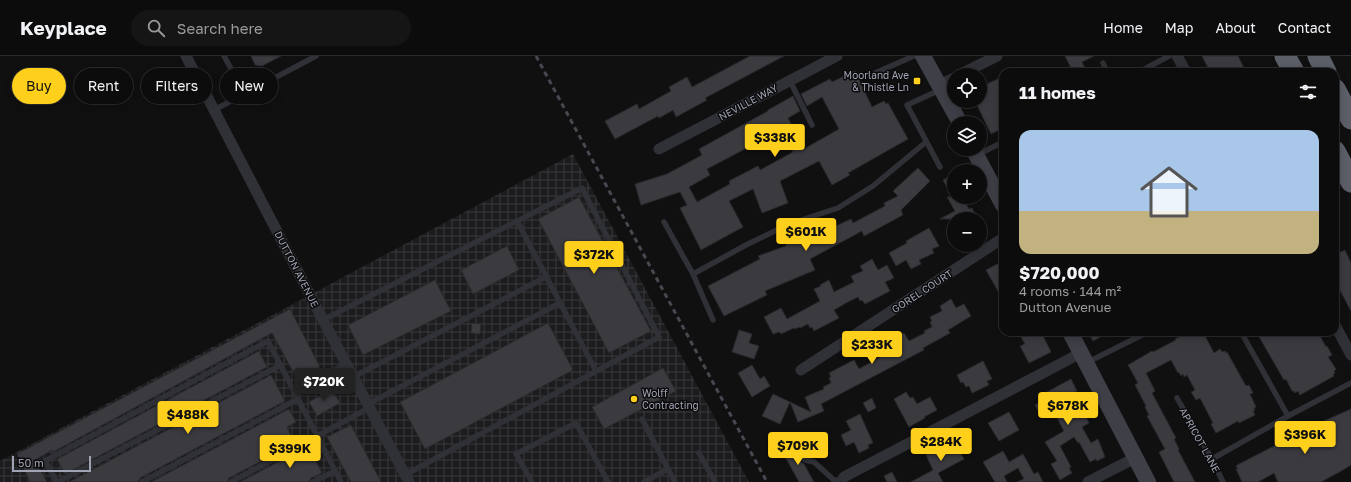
<!DOCTYPE html>
<html lang="en">
<head>
<meta charset="utf-8">
<style>
  body { margin:0; font-family:"Golos Text",sans-serif; background:#151516; color:#f1f3f6; height:100vh; display:flex; flex-direction:column; font-size:15px; white-space:nowrap }
  * { box-sizing:border-box; margin:0 }
  p { font-size:13px; color:#9a9b9d }
  .icon { flex:none; width:22px; height:22px; fill:none; stroke:currentColor; stroke-width:2; stroke-linecap:round; stroke-linejoin:round }
  .map { position:relative; flex:1; overflow:hidden }
  .details { position:absolute; left:999px; top:12px; width:340px; height:268px; display:flex; flex-direction:column; background:#0c0c0d; border-radius:12px; box-shadow:0 2px 10px #0003,0 0 0 1px #2c2c2e }
  .details>* { flex:none }
  .guide { position:absolute; left:12px; top:12px; width:380px; height:36px; display:flex; gap:8px }
  .tools { position:absolute; left:947px; top:12px; display:grid; gap:8px }
  .tools a { display:grid; place-items:center; width:40px; height:40px; border-radius:50%; background:#0c0c0d; box-shadow:0 2px 10px #0003,0 0 0 1px #2c2c2e; font-size:20px }
  .scale { position:absolute; left:12px; bottom:10px; width:79px; box-sizing:border-box; padding-left:4px; border:2px solid #a0a3b3; border-top:0; font-size:11px; line-height:14px; white-space:nowrap; color:#a0a3b3; -webkit-text-stroke:3px #0b0b0c; paint-order:stroke }
  .price { position:absolute; translate:-50% -34px; padding:0 9px; border-radius:4px; background:#fecf1b; color:#111; font-size:13px; line-height:26px; filter:drop-shadow(0 1px 2px #0008) }
  .price::after { content:''; position:absolute; left:50%; top:24px; width:12px; height:9px; margin-left:-6px; background:inherit; clip-path:polygon(0 0,100% 0,50% 100%) }
  .price.selected { background:#222; color:#fff }
  ul { padding:0; list-style:none }
  li { display:grid; align-content:center; gap:8px; height:212px; padding:0 20px }
  li span { display:grid; place-items:center; height:124px; border-radius:12px; color:#555 }
  li>.icon { margin-inline-start:auto }
  span .icon { width:72px; height:72px; fill:#fffc; stroke-width:1 }
  li b { font-size:17px }
  h2 { display:flex; justify-content:space-between; align-items:center; height:48px; padding:0 20px; font-size:17px }
  .pill { padding:0 14px; border-radius:18px; background:#0c0c0d; box-shadow:0 2px 10px #0003,0 0 0 1px #2c2c2e; font-size:14px; line-height:36px }
  .pill.selected { background:#fecf1b; color:#111 }
  header { display:flex; align-items:center; gap:24px; box-sizing:border-box; height:56px; padding:0 20px; background:#0c0c0d; border-bottom:1px solid #2c2c2e }
  header strong { font-size:19px }
  nav { display:flex; gap:22px; margin-inline-start:auto; font-size:14px }
  .search { width:280px; height:36px; background:#151516; display:flex; align-items:center; gap:10px; box-sizing:border-box; padding:0 14px; border-radius:22px; color:#9a9b9d; font-size:15px }
  .map>svg:first-child { display:block }
</style>
</head>
<body>
<header>
<strong>Keyplace</strong>
<div class="search"><svg class="icon" aria-label="search" viewBox="0 0 24 24"><circle cx="10" cy="10" r="6"/><path d="M15 15l6 6"/></svg>Search here</div>
<nav><a>Home</a><a>Map</a><a>About</a><a>Contact</a></nav>
</header>
<div class="map">
<svg width="1351" height="426" viewBox="0 0 1351 426">
  <defs>
    <pattern id="industrial-grid" width="8" height="8" patternUnits="userSpaceOnUse"><rect width="8" height="8" fill="#1c1c1e"/><path d="M0 4h8M4 0v8" fill="none" stroke="#3a3a3c"/></pattern>
  </defs>
  <rect width="100%" height="100%" fill="#101011"/>
  <!-- industrial -->
  <path fill="url(#industrial-grid)" d="M573 98 749 426H0V405Z"/>
  <!-- building -->
  <path fill="#3a3a3f" stroke="#2a292d" fill-rule="evenodd" d="M251 0H281L262 10 255 9Z
    M750 0H784L705 42 707 44 676 61 673 54 659 62 658 60 615 83 605 65 637 48 639 53 671 35 669 31 687 21 692 31Z
    M1065 0H1094L1082 6 1087 16H1073Z
    M1202 0H1238L1246 16H1210Z
    M855 15 872 51 884 45 886 48 888 47 908 83 848 117 850 119 832 129 819 105 780 125 788 147 762 157 753 133 729 145 743 171 701 194 680 152 687 149 680 136 641 149 635 128 667 118 702 99 699 93 768 55V54L793 40 800 55 788 62 804 93 839 73 822 41 807 50 801 38 830 23 832 26ZM781 74 793 96 760 114 758 110 729 125 730 128 697 146 689 131 710 119 707 113Z
    M1000 22 1003 29V72L991 78 975 45H980V31Z
    M918 112 930 125 901 154 903 159 864 180 862 175 810 203 815 214 765 235 767 239 724 260 708 230 760 203 758 200 786 190V188L801 182 802 186 822 175 823 176 851 163 853 167 885 150 884 147 898 140 893 135Z
    M954 118V141H962L969 153 972 152 977 163H940L955 155 947 141H952L943 124Z
    M579 141 651 275 609 297 538 163Z
    M929 172 939 190 932 193 934 197 919 204 921 208 911 213 906 204 896 210 889 197 907 187 906 185Z
    M507 190 519 214 473 238 461 214Z
    M1345 194 1351 207V255L1335 225V199Z
    M872 203 878 214 887 209 894 222 885 226 890 235 865 248 862 244 860 245 858 241 846 247 834 254 839 262 814 275 812 271 810 272 808 268 800 272 799 271 795 273 794 272 781 278 780 276 773 278 764 261 781 252 787 263 820 245 814 233 821 230 820 229 829 224 834 236 854 226 851 220 863 215 860 210Z
    M1003 205V244L986 214Z
    M435 224 451 255 363 299 348 269Z
    M951 243 956 252 964 248 971 260 948 274 950 277 923 292 924 294 899 307 821 348 824 355 798 366 790 346 780 368 762 360 773 338 811 356 805 341 824 333 823 331 831 327 829 322 831 321 829 317 854 304 859 313 882 300 879 290 904 277 909 285 925 277 924 275 932 271 930 266 932 265 930 261 942 255 940 250Z
    M290 253 320 311 297 323 272 277 53 396 52 394 35 404 47 426H30L17 398Z
    M472 267 481 268 480 278 471 277Z
    M548 267 573 314 425 393 400 346Z
    M739 274 752 278 749 287 759 290 754 303 732 296Z
    M1018 276H1041L1051 296 1029 307 1020 290 1025 288Z
    M1088 276H1110L1093 285Z
    M1189 276H1203L1214 297 1220 293 1222 296 1225 295 1226 297 1227 296 1246 330 1249 329 1253 337 1250 338 1256 351 1254 352 1255 354 1253 355 1255 359 1239 367 1238 365 1216 377 1211 368 1213 367 1200 342 1196 344 1191 336 1195 334 1187 319 1184 321 1183 318 1181 320 1179 316 1178 317 1171 304 1146 317 1155 335 1152 337 1176 382 1174 383 1179 393 1178 394 1195 426H1174L1159 396 1165 393 1147 360 1149 359 1145 351 1146 350 1135 329 1138 327 1128 309 1152 295 1153 296 1176 284 1175 283Z
    M1264 276H1318L1326 291 1327 290 1332 299 1328 301 1336 313 1334 315 1335 317 1333 318 1334 320 1300 339 1298 335 1295 337 1294 335H1292L1286 323 1284 324 1258 279Z
    M259 295 267 311 65 418 57 403Z
    M983 305 992 323 987 325 989 329 972 337 969 330 966 331 963 326 961 327 957 319Z
    M752 309 760 323 764 320 770 330 752 341 738 317Z
    M663 312 676 335 604 373 592 351Z
    M271 319 285 345 140 422 138 426H69Z
    M1071 323 1077 335 1074 336 1089 367 1082 371 1091 387 1098 383 1105 401 1097 405 1096 403 1090 406 1079 386 1078 387 1074 381 1060 390 1071 411 1069 412 1072 417 1060 424 1051 408 1057 405 1045 386 1064 375 1054 356 1042 362 1035 349 1047 343 1045 337Z
    M332 333 340 347 317 360 309 346Z
    M906 336 910 342 913 341 917 348 930 341 937 354 924 361 925 362 909 371 894 343Z
    M872 342 876 352 868 356 863 347Z
    M289 353 296 366 287 371 295 387 229 422 227 426H151Z
    M1351 353V409L1343 414 1321 426H1278L1274 417 1258 426H1242L1236 413H1238L1236 410 1239 408 1282 386 1283 388 1310 373 1309 372 1317 368Z
    M1009 356 1019 374 999 385 988 367Z
    M860 358 873 387 868 389 869 392 859 397 854 386 846 390 841 379 851 374 846 365Z
    M351 369 381 426H351L327 381Z
    M954 384 964 403 938 417 943 426H911L933 414 926 399Z
    M308 390 322 417 311 422 309 426H240Z
    M794 390 801 406 804 408 814 426H799L783 397Z
    M1003 395 1009 406 1023 398 1034 418 1038 416 1043 426H1017L1024 423 1018 412 1004 420 1007 426H995L983 406Z
    M892 416 897 426H887L884 420Z"/>
  <g fill="none" stroke-linecap="round" stroke-linejoin="round">
    <!-- lane -->
    <path stroke="#303136" stroke-width="5.5" d="M224 0 245 38
      M1103 7 1107 16
      M1139 16 1169 0
      M875 17 914 0
      M790 25 812 69
      M940 34 907 49 940 111
      M214 54 316 0
      M977 99 1003 86
      M517 165 596 315
      M664 166 693 218 746 189 789 168 838 152 873 130 926 86
      M693 218 713 264
      M323 264 582 132 659 281 405 419
      M1241 276 1288 360
      M1088 306 1148 276
      M353 321 546 221
      M295 335 346 308
      M1177 342 1212 403 1223 426
      M368 348 560 247
      M642 363 668 413 644 426
      M800 392 805 404 814 406 835 425 844 421
      M699 397 715 426
      M1212 403 1288 360 1351 327
      M668 413 675 426
      M57 426 45 405 268 285 341 426
      M58 426 281 309
      M142 426 298 343
      M231 426 369 352
      M313 426 335 415
      M532 426 516 398 576 367 608 426"/>
    <!-- street -->
    <path stroke="#303136" stroke-width="11" d="M186 0 323 264 409 426
      M1177 0 1186 16
      M959 19 997 0
      M939 29 954 22
      M659 93 837 0
      M1335 269 1351 299
      M801 314 1003 182
      M844 421 1081 297
      M1088 426 1135 402"/>
    <!-- secondary -->
    <path stroke="#3e3f47" stroke-width="16" d="M923 0 960 67
      M973 93 1003 149
      M1070 276 1148 426"/>
    <!-- highway -->
    <path stroke="#5c5e68" stroke-width="21" d="M1285 0 1294 16
      M1318 0 1326 16
      M1335 33 1351 63
      M1335 95 1351 126"/>
    <!-- rail -->
    <path stroke="#474850" stroke-width="3" stroke-dasharray="5 4" stroke-linecap="butt" d="M536 0 767 426"/>
  </g>
  <!-- markers -->
  <g fill="#fecf1b" stroke="#0b0b0c" stroke-width="1.5">
    <rect x="913" y="21" width="8" height="8" rx="2"/>
    <circle cx="634" cy="343" r="4"/>
  </g>
  <g text-anchor="middle" dominant-baseline="central" stroke-width="3" stroke-linejoin="round" paint-order="stroke">
    <!-- poi labels -->
    <g font-size="10" fill="#a0a3b3" stroke="#0b0b0c" text-anchor="end">
      <text x="909" y="19">Moorland Ave<tspan x="909" dy="12">&amp; Thistle Ln</tspan></text>
      <text x="642" y="337" text-anchor="start">Wolff<tspan x="642" dy="12">Contracting</tspan></text>
    </g>
    <!-- street labels -->
    <g font-size="10" fill="#a0a3b3" stroke="#0b0b0c">
      <text transform="translate(748 46) rotate(-28)">NEVILLE WAY</text>
      <text transform="translate(297 213) rotate(63)">DUTTON AVENUE</text>
      <text transform="translate(922 235) rotate(-33)">GOREL COURT</text>
      <text transform="translate(1200 384) rotate(61)">APRICOT LANE</text>
    </g>
  </g>
</svg>
<div class="tools">
<a><svg class="icon" aria-label="locate" viewBox="0 0 24 24"><circle cx="12" cy="12" r="6"/><path d="M12 2v4M12 18v4M2 12h4M18 12h4"/></svg></a>
<a><svg class="icon" aria-label="layers" viewBox="0 0 24 24"><path d="M12 4l9 5-9 5-9-5zM3 14l9 5 9-5"/></svg></a>
<a>+</a>
<a>−</a>
</div>
<div class="scale">50 m</div>
<b class="price" style="left:775px;top:102px">$338K</b>
<b class="price" style="left:806px;top:196px">$601K</b>
<b class="price" style="left:594px;top:219px">$372K</b>
<b class="price" style="left:872px;top:309px">$233K</b>
<b class="price selected" style="left:324px;top:346px">$720K</b>
<b class="price" style="left:1068px;top:370px">$678K</b>
<b class="price" style="left:188px;top:379px">$488K</b>
<b class="price" style="left:1305px;top:399px">$396K</b>
<b class="price" style="left:941px;top:406px">$284K</b>
<b class="price" style="left:798px;top:410px">$709K</b>
<b class="price" style="left:290px;top:413px">$399K</b>
<div class="guide">
<a class="pill selected">Buy</a>
<a class="pill">Rent</a>
<a class="pill">Filters</a>
<a class="pill">New</a>
</div>
<section class="details">
<h2>11 homes<svg class="icon" aria-label="filters" viewBox="0 0 24 24"><path d="M4 7h16M4 17h16"/><circle cx="9" cy="7" r="2"/><circle cx="15" cy="17" r="2"/></svg></h2>
<ul>
<li><span style="background:linear-gradient(#a9c7e8 65%,#c2b280 0)"><svg class="icon" aria-label="home" viewBox="0 0 24 24"><path d="M3 11l9-7 9 7M6 9v11h12V9"/></svg></span><div><b>$720,000</b><p>4 rooms · 144 m²</p><p>Dutton Avenue</p></div></li>
</ul>
</section>
</div>
</body>
</html>
